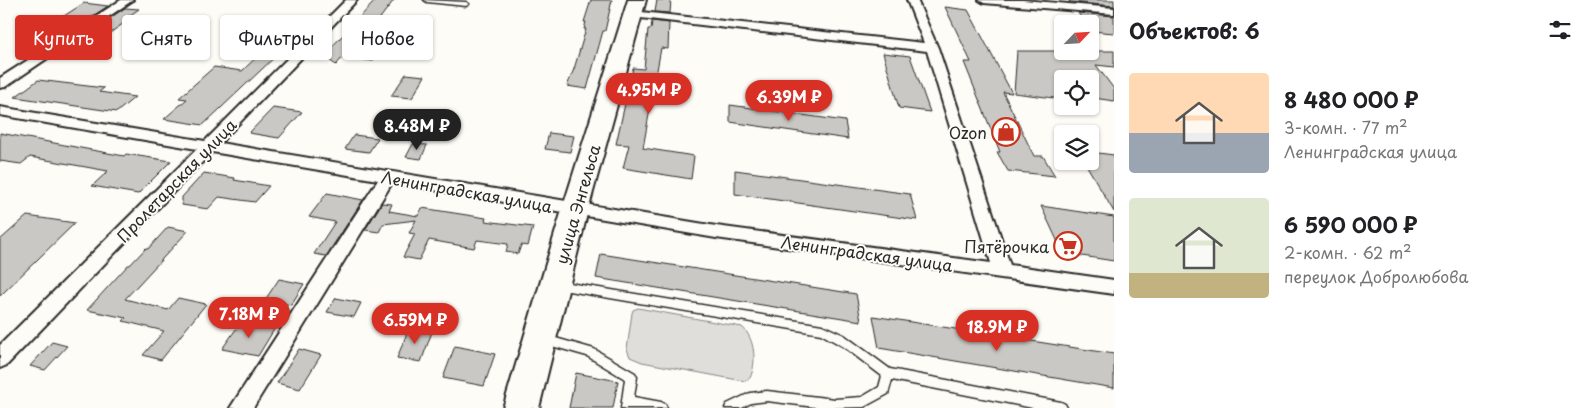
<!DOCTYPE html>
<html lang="ru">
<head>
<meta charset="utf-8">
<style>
  body { margin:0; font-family:"Playpen Sans",sans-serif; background:#f6f6f6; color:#202124; height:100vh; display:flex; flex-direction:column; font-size:19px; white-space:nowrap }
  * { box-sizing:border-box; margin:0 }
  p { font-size:16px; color:#757577 }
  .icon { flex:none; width:28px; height:28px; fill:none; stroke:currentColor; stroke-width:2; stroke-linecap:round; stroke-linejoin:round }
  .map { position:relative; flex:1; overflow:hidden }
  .drawer { display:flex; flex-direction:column; background:#fff; width:475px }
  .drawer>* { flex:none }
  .hud { position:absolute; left:15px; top:15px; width:475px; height:45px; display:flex; gap:10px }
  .needle { width:32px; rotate:65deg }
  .controls { position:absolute; left:1054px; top:15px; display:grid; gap:10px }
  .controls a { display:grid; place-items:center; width:45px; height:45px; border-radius:5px; background:#fff; box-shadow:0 1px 4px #0004; font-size:25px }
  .price { position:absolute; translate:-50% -42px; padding:0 11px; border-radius:18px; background:#d93025; color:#fff; font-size:16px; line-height:32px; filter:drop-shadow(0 1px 2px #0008) }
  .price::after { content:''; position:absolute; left:50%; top:30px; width:15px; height:11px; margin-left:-8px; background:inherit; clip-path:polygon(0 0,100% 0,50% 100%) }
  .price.current { background:#222; color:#fff }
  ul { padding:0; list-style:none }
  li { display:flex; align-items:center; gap:15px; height:125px; padding:0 15px }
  li span { display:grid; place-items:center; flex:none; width:140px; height:100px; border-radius:5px; color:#555 }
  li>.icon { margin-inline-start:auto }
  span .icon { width:60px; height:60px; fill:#fffc; stroke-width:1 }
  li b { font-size:21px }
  h2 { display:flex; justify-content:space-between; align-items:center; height:60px; padding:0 15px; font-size:21px }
  .tag { padding:0 18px; border-radius:5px; background:#fff; box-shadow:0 1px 4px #0004; font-size:18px; line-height:45px }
  .tag.current { background:#d93025; color:#fff }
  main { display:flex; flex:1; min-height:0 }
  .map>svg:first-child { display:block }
</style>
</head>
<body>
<main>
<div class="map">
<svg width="1114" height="408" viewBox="0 0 1114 408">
  <rect width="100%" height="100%" fill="#fdfcf7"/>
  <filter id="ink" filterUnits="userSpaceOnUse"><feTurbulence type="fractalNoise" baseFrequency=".02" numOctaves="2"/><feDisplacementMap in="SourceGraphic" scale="10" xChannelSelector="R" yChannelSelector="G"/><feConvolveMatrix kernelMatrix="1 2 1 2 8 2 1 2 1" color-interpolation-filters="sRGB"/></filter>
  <g filter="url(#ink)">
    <!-- green -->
    <path fill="#dfdeda" stroke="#858482" d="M638 308 742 327C755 338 757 363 750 378L746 381 738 380 642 362 630 357 627 349 632 313 633 310Z"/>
    <!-- building -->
    <path fill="#c9c8c4" stroke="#2b2b2b" d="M376 0H394L377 22H373L353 45 383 49 373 61 343 57 336 65 326 58 329 55 325 54Z
      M591 0H612L605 31H603L587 89 567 86 574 69 586 29H584L586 22H584Z
      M657 0H671L670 13 655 12Z
      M1068 0H1114V6L1070 2Z
      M84 3 108 6 59 38 40 35 52 27H47Z
      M945 7 968 10 1012 93 1003 92 1034 156H1043L1055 176 1008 171 997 152H1000L964 62H971Z
      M125 8 139 9 126 18H131L96 43 77 40Z
      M1078 13 1114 16V33L1091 31 1090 24H1086Z
      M652 21 669 23 668 49 661 48 643 148 694 156 691 179 623 168 629 145 616 144 633 68 644 69 648 29H651Z
      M263 51 279 53 203 125 164 119 187 99 179 98 214 67 242 71Z
      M1017 51H1114V67L1096 65 1114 89V101L1094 98 1090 92V79H1062V99L1014 93Z
      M883 53 910 56 930 112 899 108Z
      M406 74 425 76 412 98 391 96Z
      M38 80 104 88 99 92 135 97 117 112 15 97Z
      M730 105 845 121 848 139 730 122Z
      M273 108 302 112 279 138 249 133Z
      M0 133 124 156 126 154 171 161 138 194 92 186 108 171 30 157 21 164 0 161Z
      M549 133 574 136 570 152 545 149Z
      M354 135 378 138 369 152 345 149Z
      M413 144 427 145 421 159 406 157Z
      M1090 152 1114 155V212L1084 161H1090Z
      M735 170 910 194 917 220 735 194Z
      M204 173 235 178 234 180 269 186 255 202 219 197 208 209 182 205V197Z
      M327 193 363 200 326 256 314 254 335 222 309 217Z
      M382 203 392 204 389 211 418 216 422 208 486 218 485 221 533 227 528 246 521 245 518 254 506 252 508 244 477 240 474 248 429 240 419 260 403 257 415 234 409 233 416 220 383 224 379 232 365 230Z
      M1041 206 1114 217V261L1063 253Z
      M27 216 75 223 0 296V240Z
      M168 227 188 231 125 299 168 310 178 298 206 304 161 360 143 355 164 331 123 321 126 318 87 310 128 265H130L146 248 148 249Z
      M601 254 856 294 861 321 596 278Z
      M279 279 304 284 291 305 265 300Z
      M336 298 361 303 354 317 327 312Z
      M873 316 1114 354V388L879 348Z
      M241 322 275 328 258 356 222 349Z
      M409 328 432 332 421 362 397 358Z
      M52 342 67 346 45 370 30 366Z
      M455 346 495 354 484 386 443 378Z
      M299 349 321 355 300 389 277 383Z
      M576 373 618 381 613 408H569Z"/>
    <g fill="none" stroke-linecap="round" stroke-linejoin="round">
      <defs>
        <path id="service" d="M424 0 466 2 469 4 466 6 427 2Z
          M557 281 822 325 844 335 890 369 1061 402 1065 404 1067 408H1033L892 380 888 394 864 407 823 408 767 401 751 403 742 408H725L727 404 750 393 767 391 835 399 862 397 879 387 882 376 844 347 821 334 557 289 553 288 552 285 553 282Z
          M545 335 594 349 635 373 637 377 634 397 661 402 665 404 667 408H621L625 379 587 356 541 343 540 340 541 337Z"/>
        <path id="minor" d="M121 0H133L5 87 0 88V78Z
          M346 0H357L220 143 716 226 991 263 927 51 632 17 626 14 632 11 924 43 907 0H917L938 48 1010 265 1114 280V294L716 238 392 183 253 408H230L378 180 212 152 7 365 0 368V345L197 149 0 115V107L205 141Z
          M979 0H1023L1114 8V14L984 3Z"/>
        <path id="primary" d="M628 0H646L588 210 539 408H503L562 210Z"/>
      </defs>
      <!-- service casing -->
      <use href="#service" stroke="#2b2b2b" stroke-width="3"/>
      <!-- minor casing -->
      <use href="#minor" stroke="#2b2b2b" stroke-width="4"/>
      <!-- primary casing -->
      <use href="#primary" stroke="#2b2b2b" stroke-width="4"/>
      <!-- service -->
      <use href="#service" fill="#fdfcf7" fill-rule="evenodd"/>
      <!-- minor -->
      <use href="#minor" fill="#fdfcf7" fill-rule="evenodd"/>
      <!-- primary -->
      <use href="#primary" fill="#fdfcf7" fill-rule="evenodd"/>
    </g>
  </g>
  <!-- icons -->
  <defs>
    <symbol id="shop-ring" viewBox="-11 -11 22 22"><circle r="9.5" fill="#fdfcf7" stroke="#c8321e" stroke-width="1.5"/><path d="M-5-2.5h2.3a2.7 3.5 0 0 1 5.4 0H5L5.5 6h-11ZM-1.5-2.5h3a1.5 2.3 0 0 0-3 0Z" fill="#c8321e"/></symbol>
    <symbol id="supermarket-ring" viewBox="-11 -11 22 22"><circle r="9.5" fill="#fdfcf7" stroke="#c8321e" stroke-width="1.5"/><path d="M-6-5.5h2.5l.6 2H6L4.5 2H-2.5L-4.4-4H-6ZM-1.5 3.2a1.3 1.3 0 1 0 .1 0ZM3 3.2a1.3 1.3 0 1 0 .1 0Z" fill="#c8321e"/></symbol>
  </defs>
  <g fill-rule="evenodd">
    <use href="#shop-ring" x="990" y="116" width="32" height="32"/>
    <use href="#supermarket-ring" x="1052" y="230" width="32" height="32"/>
  </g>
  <g text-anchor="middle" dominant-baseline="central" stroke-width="4" stroke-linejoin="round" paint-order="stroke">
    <!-- poi labels -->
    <g font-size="16" fill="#2b2b2b" stroke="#fdfcf7" text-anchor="end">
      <text x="987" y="132">Ozon</text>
      <text x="1049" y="246">Пятёрочка</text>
    </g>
    <!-- street labels -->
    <g font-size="16" fill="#2b2b2b" stroke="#fdfcf7">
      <text transform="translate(176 180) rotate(-46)">Пролетарская улица</text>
      <text transform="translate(467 191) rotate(10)">Ленинградская улица</text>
      <text transform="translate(577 204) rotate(-74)">улица Энгельса</text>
      <text transform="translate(867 253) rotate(8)">Ленинградская улица</text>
    </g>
  </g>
</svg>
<div class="controls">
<a><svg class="needle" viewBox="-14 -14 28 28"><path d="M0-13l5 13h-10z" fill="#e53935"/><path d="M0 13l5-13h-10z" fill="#757577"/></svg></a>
<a><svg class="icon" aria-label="locate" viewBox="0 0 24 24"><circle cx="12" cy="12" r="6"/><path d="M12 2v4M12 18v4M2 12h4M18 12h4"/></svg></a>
<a><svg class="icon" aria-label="layers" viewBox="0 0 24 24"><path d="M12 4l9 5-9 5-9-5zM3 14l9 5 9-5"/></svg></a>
</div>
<b class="price" style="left:649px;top:115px">4.95M ₽</b>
<b class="price" style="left:789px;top:122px">6.39M ₽</b>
<b class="price current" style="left:417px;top:151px">8.48M ₽</b>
<b class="price" style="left:249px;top:339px">7.18M ₽</b>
<b class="price" style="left:415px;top:345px">6.59M ₽</b>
<b class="price" style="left:997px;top:352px">18.9M ₽</b>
<div class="hud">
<a class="tag current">Купить</a>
<a class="tag">Снять</a>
<a class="tag">Фильтры</a>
<a class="tag">Новое</a>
</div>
</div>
<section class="drawer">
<h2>Объектов: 6<svg class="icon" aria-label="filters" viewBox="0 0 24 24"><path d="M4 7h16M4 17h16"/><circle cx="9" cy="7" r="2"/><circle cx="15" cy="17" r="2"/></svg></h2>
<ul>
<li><span style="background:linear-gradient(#ffd9b3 60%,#9aa5b1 0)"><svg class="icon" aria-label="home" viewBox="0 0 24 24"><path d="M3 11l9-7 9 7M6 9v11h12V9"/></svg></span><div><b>8 480 000 ₽</b><p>3-комн. · 77 m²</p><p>Ленинградская улица</p></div></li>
<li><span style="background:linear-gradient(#dfe7d0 75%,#c2b280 0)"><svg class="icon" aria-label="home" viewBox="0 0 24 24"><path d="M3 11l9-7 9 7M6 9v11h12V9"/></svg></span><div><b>6 590 000 ₽</b><p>2-комн. · 62 m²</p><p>переулок Добролюбова</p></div></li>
</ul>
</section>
</main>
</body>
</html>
